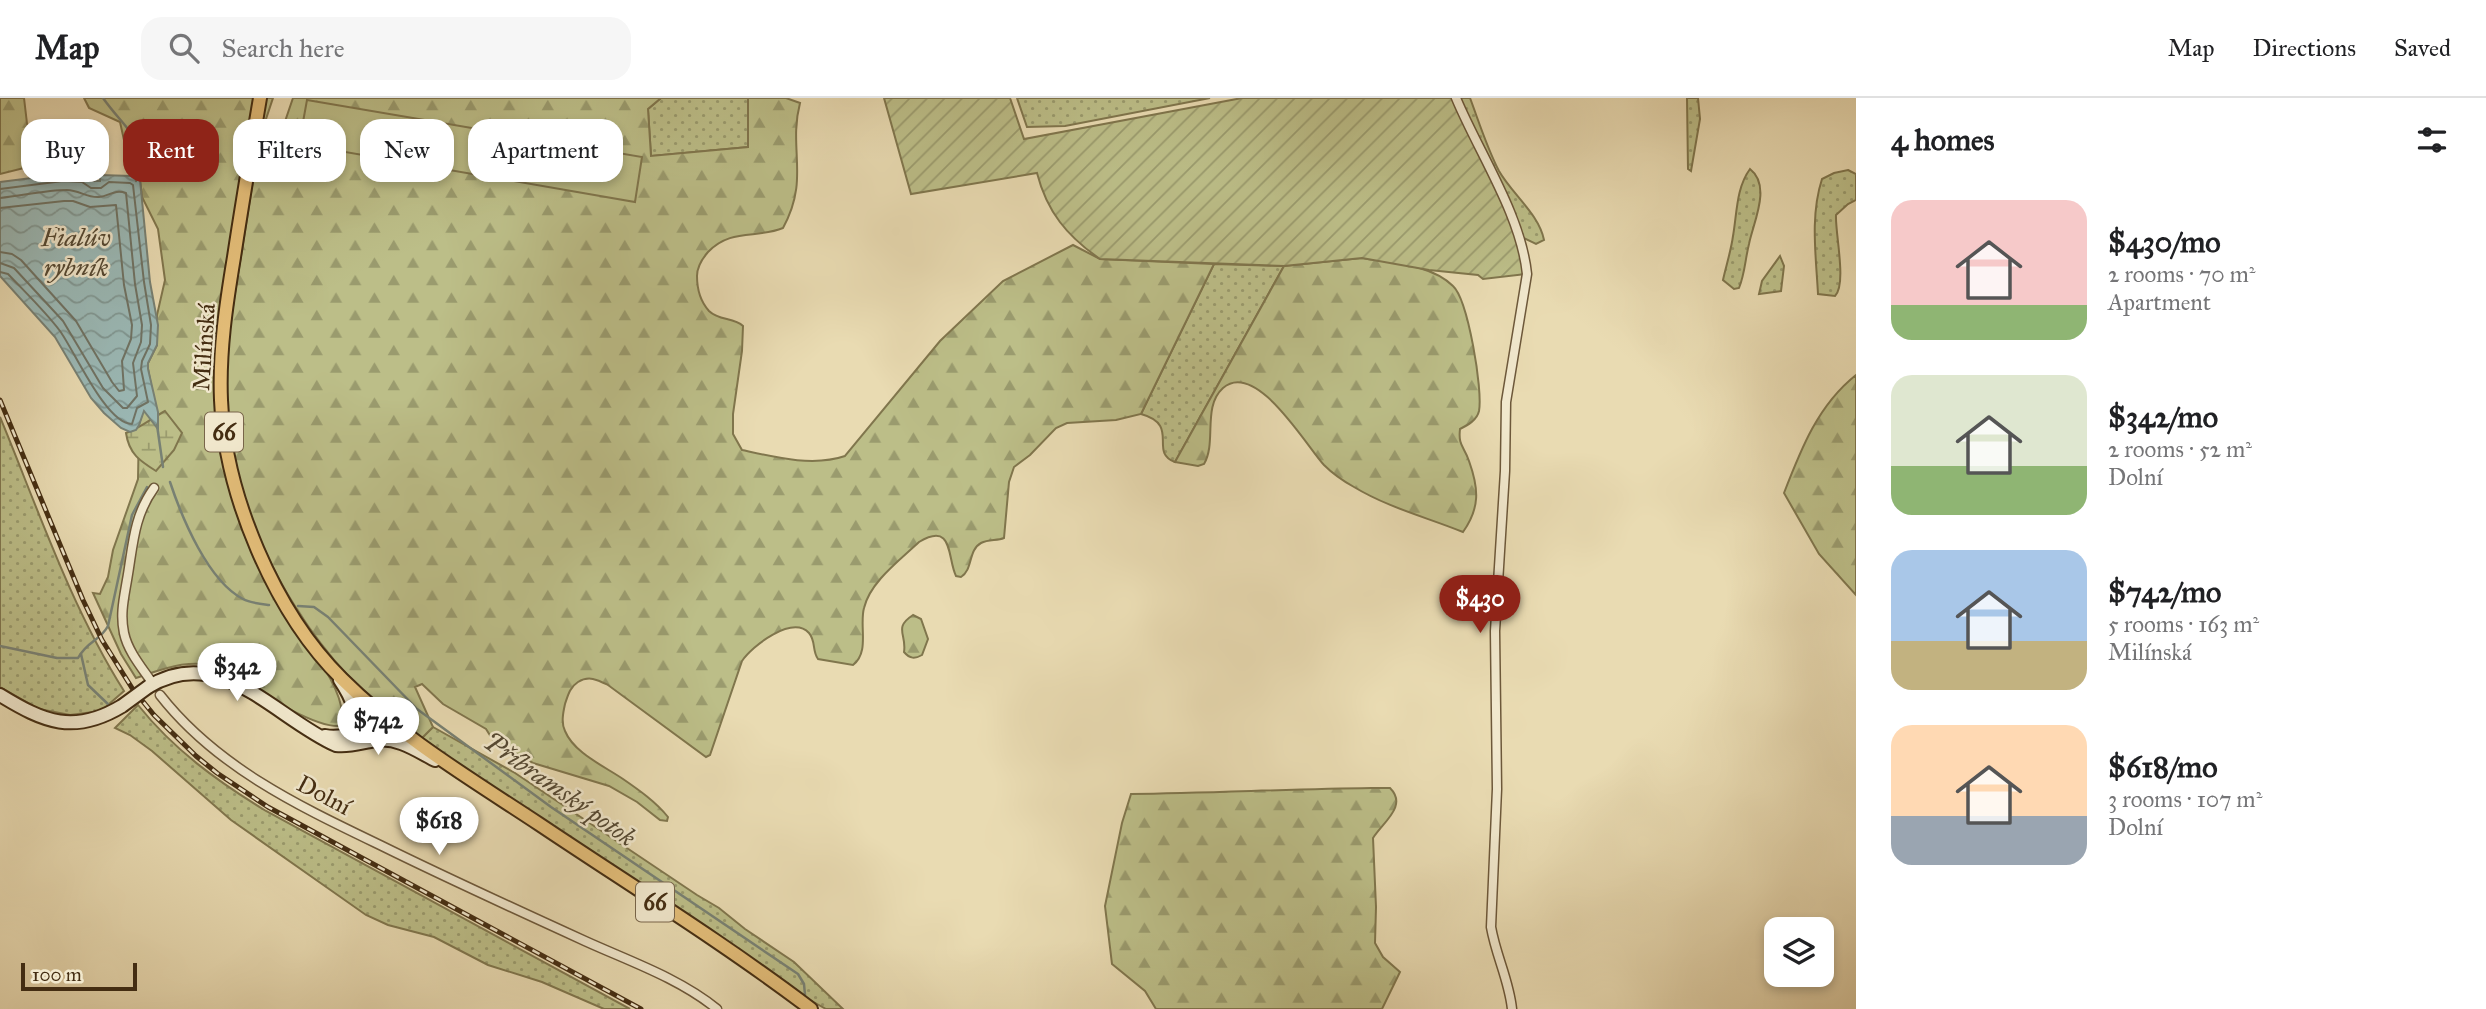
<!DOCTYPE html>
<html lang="en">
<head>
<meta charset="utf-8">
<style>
  body { margin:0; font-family:"IM FELL Great Primer",serif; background:#f6f6f6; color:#202124; height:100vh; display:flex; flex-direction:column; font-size:26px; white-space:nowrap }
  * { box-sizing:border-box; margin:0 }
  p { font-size:23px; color:#757577 }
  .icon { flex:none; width:38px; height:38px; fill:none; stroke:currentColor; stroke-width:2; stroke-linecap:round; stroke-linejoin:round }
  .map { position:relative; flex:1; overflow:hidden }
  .drawer { display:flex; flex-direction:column; background:#fff; width:630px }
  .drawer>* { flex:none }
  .banner { position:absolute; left:21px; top:21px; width:665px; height:63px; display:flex; gap:14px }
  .fabs { position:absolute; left:1764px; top:819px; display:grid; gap:14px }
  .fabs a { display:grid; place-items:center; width:70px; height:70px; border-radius:14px; background:#fff; box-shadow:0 4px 10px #0003; font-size:35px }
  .scale { position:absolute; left:21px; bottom:18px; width:116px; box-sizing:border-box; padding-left:7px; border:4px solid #442d12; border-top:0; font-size:19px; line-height:24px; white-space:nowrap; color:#442d12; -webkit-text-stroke:5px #f1e8cd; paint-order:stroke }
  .price { position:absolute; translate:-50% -60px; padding:0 16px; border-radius:24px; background:#fff; color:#222; font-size:23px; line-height:46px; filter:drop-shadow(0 2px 4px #0008) }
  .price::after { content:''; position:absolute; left:50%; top:42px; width:21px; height:16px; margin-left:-10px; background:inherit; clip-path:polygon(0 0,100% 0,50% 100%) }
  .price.active { background:#8f2418; color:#fff }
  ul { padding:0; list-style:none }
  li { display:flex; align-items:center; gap:21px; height:175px; padding:0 35px }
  li span { display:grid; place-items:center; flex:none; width:196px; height:140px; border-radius:21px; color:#555 }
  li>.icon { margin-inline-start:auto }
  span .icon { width:84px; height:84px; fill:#fffc; stroke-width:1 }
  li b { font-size:30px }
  h2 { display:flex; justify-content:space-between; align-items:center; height:84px; padding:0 35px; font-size:30px }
  .chip { padding:0 24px; border-radius:21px; background:#fff; box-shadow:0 4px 10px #0003; font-size:24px; line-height:63px }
  .chip.active { background:#8f2418; color:#fff }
  header { display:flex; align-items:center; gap:42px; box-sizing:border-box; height:98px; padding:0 35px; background:#fff; border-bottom:2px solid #e0e0e0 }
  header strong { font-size:33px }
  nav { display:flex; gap:38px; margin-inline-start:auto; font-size:24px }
  .search { width:490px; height:63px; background:#f6f6f6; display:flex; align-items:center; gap:18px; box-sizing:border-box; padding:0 24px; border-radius:21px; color:#757577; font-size:26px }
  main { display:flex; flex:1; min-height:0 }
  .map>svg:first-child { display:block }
</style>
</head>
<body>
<header>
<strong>Map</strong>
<div class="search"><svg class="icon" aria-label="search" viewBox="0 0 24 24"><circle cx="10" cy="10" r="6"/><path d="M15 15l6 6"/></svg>Search here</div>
<nav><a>Map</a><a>Directions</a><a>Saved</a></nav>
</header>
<main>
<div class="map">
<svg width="1856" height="911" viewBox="0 0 1856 911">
  <defs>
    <pattern id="grass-dots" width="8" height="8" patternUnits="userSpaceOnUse" patternTransform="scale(1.75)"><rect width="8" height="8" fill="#bcbe88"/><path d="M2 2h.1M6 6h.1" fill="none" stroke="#9a9b6e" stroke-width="1.8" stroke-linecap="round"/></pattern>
    <pattern id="forest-firs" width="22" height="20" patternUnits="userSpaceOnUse" patternTransform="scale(1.75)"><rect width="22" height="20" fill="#bcbe88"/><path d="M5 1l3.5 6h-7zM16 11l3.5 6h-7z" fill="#9a9b6e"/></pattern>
    <pattern id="wetland-marsh" width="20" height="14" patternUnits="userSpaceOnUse" patternTransform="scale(1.75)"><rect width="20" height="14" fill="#bcbe88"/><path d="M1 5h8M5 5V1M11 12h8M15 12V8" fill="none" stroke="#9a9b6e"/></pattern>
    <pattern id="garden-furrows" width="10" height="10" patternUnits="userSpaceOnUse" patternTransform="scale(1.75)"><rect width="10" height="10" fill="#bcbe88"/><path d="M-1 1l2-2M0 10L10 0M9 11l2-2" fill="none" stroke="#9a9b6e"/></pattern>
    <pattern id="water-waves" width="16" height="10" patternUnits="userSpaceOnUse" patternTransform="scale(1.75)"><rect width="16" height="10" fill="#9bb9b6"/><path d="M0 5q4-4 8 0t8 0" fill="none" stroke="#809793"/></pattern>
  </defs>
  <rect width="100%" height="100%" fill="#e9dbb2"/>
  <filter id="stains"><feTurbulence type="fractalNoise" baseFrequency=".00286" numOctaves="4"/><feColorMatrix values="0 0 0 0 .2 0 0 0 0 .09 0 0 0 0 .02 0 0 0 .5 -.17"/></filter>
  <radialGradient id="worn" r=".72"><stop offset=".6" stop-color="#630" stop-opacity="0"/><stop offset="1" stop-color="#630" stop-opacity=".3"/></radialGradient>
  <!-- grass -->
  <path fill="url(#grass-dots)" stroke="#80764d" stroke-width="2" d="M661 0H748L749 49 651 58 648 11Z
    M1017 0H1210L1065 28 1027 29Z
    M1449 0H1470C1479 24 1487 50 1499 73 1512 96 1539 116 1544 142L1536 146 1509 133Z
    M1687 0H1698L1700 21 1691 73 1688 71Z
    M1750 71C1772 88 1753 125 1749 146 1745 162 1745 175 1739 190L1734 191 1723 182C1726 168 1731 153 1733 138 1737 116 1736 90 1750 71Z
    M1848 72 1856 76V102L1848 106 1836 117C1835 135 1847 186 1835 198L1818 196C1816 158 1810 118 1822 81L1834 75Z
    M1780 158 1784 168 1781 193 1759 196 1762 183Z
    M1214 166 1284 168 1175 364C1148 354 1181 327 1141 316Z
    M0 319C38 411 71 509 124 593L101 613 70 617 39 611 0 589Z
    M138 607C174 652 217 683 266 713L630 911H604L542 884 488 867 434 839 388 827 366 817 231 722 152 653 130 637 115 630Z
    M433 629 515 675 697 797 719 810 745 831 794 864 843 911H826L810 902 688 818 458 666 422 640Z"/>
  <!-- forest -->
  <path fill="url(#forest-firs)" stroke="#80764d" stroke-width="2" d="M0 0H24L32 68 0 76Z
    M84 0H254C246 47 238 94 231 141 214 244 204 318 238 419 247 445 258 472 273 496 287 521 359 601 338 628 308 628 248 586 220 570 192 559 163 571 136 580L121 556 93 495 100 496 108 479 113 452 138 381 139 327 143 312 150 318 152 324 159 328 148 271V265L157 247V217L165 182 158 131 142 99 140 82 132 78 120 24 89 10Z
    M266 0H273L263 30 280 38 293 0H661L648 11 651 58 748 49V0H786L800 5C788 51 810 81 783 130 756 141 731 130 708 154 702 161 697 169 697 178 697 191 700 203 709 213 719 223 734 219 743 228L742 253 733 316V336L742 352C774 359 813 369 845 358L940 243 1003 183 1073 147 1100 161 1214 166 1141 316 1116 322 1067 325 1056 330 1030 357 1014 369 1009 384 1004 440C997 443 989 441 981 445 968 452 973 472 961 479L956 478C947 460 954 423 919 444 900 462 870 484 864 510 859 528 870 554 853 567L818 561C812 553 816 543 809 535 792 517 752 548 742 563L710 657 706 659 608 587C598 582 589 577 578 584 570 589 568 597 565 606 563 615 561 625 565 633 574 655 604 668 623 681 639 692 656 704 668 719L667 723 660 722 637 704 609 688 533 665 500 647 493 642 486 631 443 606 422 586 415 589 433 629 422 640C391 616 359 592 334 562 265 479 221 372 227 263 229 226 236 189 242 152 250 102 258 51 266 0Z
    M1362 160C1391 165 1431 166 1453 188 1468 202 1483 292 1479 313 1477 322 1468 327 1460 331 1458 348 1464 348 1469 363 1479 391 1480 410 1463 434 1426 419 1389 410 1354 389 1345 384 1332 375 1324 367 1307 349 1256 261 1223 290 1202 309 1217 344 1204 366L1198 368 1175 364 1284 168Z
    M1856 277V497L1819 456 1784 395C1801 351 1818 307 1856 277Z
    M913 517 921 521 928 541 922 557C915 561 910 561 904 554 907 536 893 530 913 517Z
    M1371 690H1390C1408 708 1383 724 1373 740L1376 809 1375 845 1383 859 1400 874 1382 911H1156L1145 893 1112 866 1105 808 1122 725 1131 696C1211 695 1291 691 1371 690Z"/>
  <!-- wetland -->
  <path fill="url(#wetland-marsh)" stroke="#80764d" stroke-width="2" d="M165 313 182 335 174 352 156 373C140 363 129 356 126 335 139 331 152 320 165 313Z"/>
  <!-- garden -->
  <path fill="url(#garden-furrows)" stroke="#80764d" stroke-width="2" d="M884 0H1010L1024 41 1242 0H1456L1517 130 1527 176 1483 181 1478 177 1429 172 1362 160 1284 168 1100 161C1067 138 1047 114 1037 75L911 96Z"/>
  <!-- pitch -->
  <path fill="#bcbe88" stroke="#80764d" stroke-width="2" d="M307 2 642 59 635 104 299 46Z"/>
  <!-- water -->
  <path fill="url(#water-waves)" stroke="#788174" stroke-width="2" d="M63 76 90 77V83H100V77L132 78 140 82 150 184 158 227 157 247 148 265V271L158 314V331L144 313 139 327 136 332 130 334 121 330 104 315 91 300 55 239 0 178V84Z"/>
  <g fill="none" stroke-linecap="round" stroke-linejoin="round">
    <!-- shore -->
    <path stroke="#707364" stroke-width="2" d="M0 91 63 83 82 84 91 90H101L109 84 130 85 133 87 144 184 151 227 150 246 142 263 141 271 148 304 137 310 132 326C106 326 74 252 60 233 45 213 25 194 8 176L0 174
      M0 100C22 98 45 92 67 92 79 92 87 100 99 99 110 98 114 91 126 95L135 186 142 227 141 244 133 265 137 298 127 310H123L103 290 63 223 14 170 0 165
      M0 110 64 103H73L90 109 116 107 124 187 132 227 131 241 122 263 124 292 119 293 112 284 76 223 21 162 12 156 0 154"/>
    <!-- stream -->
    <path stroke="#788174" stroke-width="2.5" d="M103 0C127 34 146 38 136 83
      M157 327 163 369
      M170 384C182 420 208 483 243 501 250 505 261 506 269 507
      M298 508 314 509 328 519 417 611 551 709 798 876 804 886 805 897
      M0 548 57 560H78C88 542 100 543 108 528L132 417 147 389
      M81 556 88 587 110 608"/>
    <defs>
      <path id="street" d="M1456 0C1479 55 1521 117 1527 176L1506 304 1505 373 1495 533 1497 691 1491 829C1496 858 1509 882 1512 911
        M153 586C143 571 128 554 124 535 120 516 124 500 127 482 133 449 133 419 154 390
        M160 597C217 670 301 709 382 748 449 781 517 812 585 843 629 863 679 880 717 911"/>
      <path id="secondary" d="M340 582C352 600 360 616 350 636
        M148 589C220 544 275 620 336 647 350 649 362 644 376 642 398 639 416 652 435 662
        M0 597C44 624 74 637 122 608
        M325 638C346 642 367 630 385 620"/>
      <path id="primary" d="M260 0C251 53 242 106 234 159 226 207 219 254 221 302 225 396 274 514 342 581 400 639 471 681 539 726 630 787 724 845 811 911"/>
    </defs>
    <!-- street casing -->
    <use href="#street" stroke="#6d583a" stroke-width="11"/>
    <!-- secondary casing -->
    <use href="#secondary" stroke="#442d12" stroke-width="16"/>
    <!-- primary casing -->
    <use href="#primary" stroke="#442d12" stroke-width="16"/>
    <!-- street -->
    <use href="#street" stroke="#f1e8cd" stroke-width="8"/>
    <!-- secondary -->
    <use href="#secondary" stroke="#f1e8cd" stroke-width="12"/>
    <!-- primary -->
    <use href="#primary" stroke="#e4be79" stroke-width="12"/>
    <defs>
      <path id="rail" d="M0 302 83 502 102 542 132 590 154 617 196 658 217 675 268 709 641 911"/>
    </defs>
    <!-- rail casing -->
    <use href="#rail" stroke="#442d12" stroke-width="5"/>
    <!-- rail -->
    <use href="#rail" stroke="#f1e8cd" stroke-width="2.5" stroke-dasharray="8" stroke-linecap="butt"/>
    <defs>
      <path id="secondary-bridge" d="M122 608 148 589"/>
    </defs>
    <!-- secondary-bridge casing -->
    <use href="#secondary-bridge" stroke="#442d12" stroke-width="16" stroke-linecap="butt"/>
    <!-- secondary-bridge -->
    <use href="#secondary-bridge" stroke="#f1e8cd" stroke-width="12"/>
  </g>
  <g text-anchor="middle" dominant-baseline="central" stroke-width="5" stroke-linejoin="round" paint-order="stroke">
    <!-- shield labels -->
    <g fill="#f1e8cd" stroke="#78654a" stroke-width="2">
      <rect x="205" y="314.5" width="38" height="39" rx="5"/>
      <rect x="636" y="784.5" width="38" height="39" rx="5"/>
    </g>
    <g font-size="23" font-weight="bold" fill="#442d12">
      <text x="224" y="334">66</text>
      <text x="655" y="804">66</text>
    </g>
    <!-- street labels -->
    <g font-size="24" fill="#442d12" stroke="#f1e8cd">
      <text transform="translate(204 249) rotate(-86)">Milínská</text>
      <text transform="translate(324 697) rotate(28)">Dolní</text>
    </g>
    <!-- water labels -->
    <g font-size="26" font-style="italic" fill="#554933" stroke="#f1e8cd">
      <text x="76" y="139">Fialúv<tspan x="76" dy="30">rybník</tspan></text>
      <text transform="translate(560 691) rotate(35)">Příbramský potok</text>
    </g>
  </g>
  <rect width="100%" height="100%" filter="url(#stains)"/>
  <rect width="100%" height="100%" fill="url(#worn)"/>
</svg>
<div class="fabs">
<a><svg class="icon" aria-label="layers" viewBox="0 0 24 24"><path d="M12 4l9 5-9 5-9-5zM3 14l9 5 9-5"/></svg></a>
</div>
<div class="scale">100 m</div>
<b class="price active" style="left:1480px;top:537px">$430</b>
<b class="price" style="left:237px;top:605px">$342</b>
<b class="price" style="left:378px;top:659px">$742</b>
<b class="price" style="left:439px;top:759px">$618</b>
<div class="banner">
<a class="chip">Buy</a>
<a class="chip active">Rent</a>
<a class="chip">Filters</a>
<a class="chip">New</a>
<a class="chip">Apartment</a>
</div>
</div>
<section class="drawer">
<h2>4 homes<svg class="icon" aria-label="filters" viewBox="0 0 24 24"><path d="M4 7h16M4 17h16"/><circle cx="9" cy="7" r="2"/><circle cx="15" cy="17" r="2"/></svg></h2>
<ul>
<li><span style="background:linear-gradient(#f6c9c9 75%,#8fb573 0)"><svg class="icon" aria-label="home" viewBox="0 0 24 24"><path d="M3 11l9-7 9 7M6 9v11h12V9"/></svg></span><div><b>$430/mo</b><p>2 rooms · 70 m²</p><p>Apartment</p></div></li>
<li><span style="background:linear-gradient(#dfe7d0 65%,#8fb573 0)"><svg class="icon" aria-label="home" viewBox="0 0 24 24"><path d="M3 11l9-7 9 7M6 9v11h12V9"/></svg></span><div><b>$342/mo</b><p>2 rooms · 52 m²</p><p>Dolní</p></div></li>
<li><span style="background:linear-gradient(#a9c7e8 65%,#c2b280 0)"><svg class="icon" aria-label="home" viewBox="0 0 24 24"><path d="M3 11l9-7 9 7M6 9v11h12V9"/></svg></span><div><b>$742/mo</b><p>5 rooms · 163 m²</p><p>Milínská</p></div></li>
<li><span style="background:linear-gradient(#ffd9b3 65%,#9aa5b1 0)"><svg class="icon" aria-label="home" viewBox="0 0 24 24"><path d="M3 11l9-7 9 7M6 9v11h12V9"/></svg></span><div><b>$618/mo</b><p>3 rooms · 107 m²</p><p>Dolní</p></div></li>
</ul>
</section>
</main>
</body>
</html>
